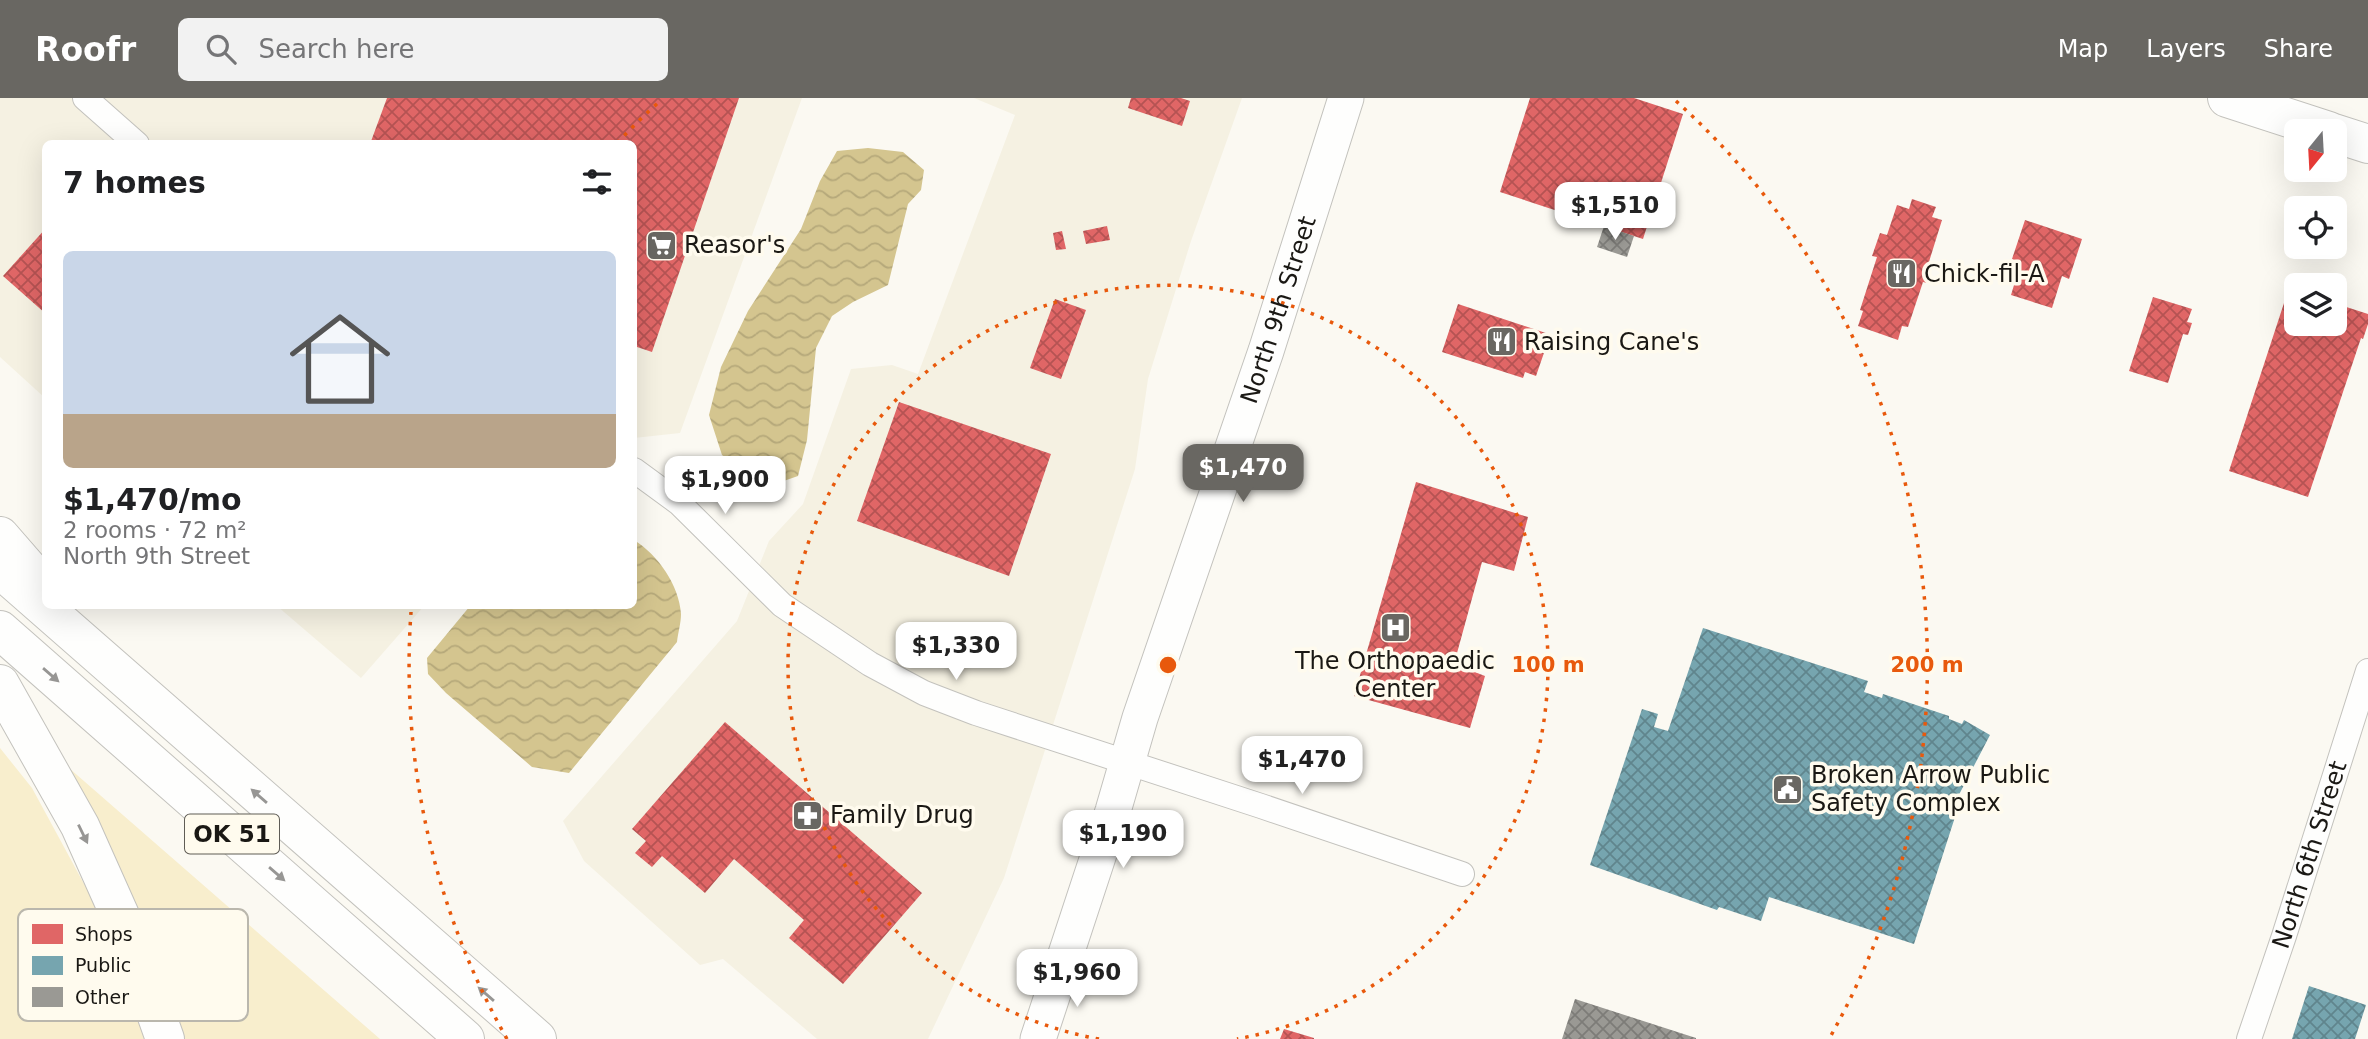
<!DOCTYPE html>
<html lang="en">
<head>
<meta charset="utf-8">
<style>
  body { margin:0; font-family:"DejaVu Sans",sans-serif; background:#f2f2f2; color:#202124; height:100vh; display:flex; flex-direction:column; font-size:26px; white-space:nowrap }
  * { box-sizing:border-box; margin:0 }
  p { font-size:23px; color:#757577 }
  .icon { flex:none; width:38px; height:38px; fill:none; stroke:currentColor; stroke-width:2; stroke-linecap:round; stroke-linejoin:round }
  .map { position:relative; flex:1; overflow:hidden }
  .drawer { position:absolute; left:42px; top:42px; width:595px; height:469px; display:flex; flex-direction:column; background:#fff; border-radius:10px; box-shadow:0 7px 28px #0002 }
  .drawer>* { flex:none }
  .needle { width:46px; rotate:198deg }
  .controls { position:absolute; left:2284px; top:21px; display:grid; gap:14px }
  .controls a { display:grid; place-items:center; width:63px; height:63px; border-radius:10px; background:#fff; box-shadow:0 7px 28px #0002; font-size:35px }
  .price { position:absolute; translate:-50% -60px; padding:0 16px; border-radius:14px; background:#fff; color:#222; font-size:23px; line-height:46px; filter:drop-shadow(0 2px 4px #0008) }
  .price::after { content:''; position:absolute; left:50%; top:42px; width:21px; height:16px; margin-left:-10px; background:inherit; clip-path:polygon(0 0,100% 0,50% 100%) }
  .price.active { background:#696762; color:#fff }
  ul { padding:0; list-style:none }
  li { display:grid; align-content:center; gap:14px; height:371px; padding:0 21px }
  li span { display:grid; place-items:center; height:217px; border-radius:10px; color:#555 }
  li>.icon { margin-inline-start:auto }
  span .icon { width:126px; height:126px; fill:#fffc; stroke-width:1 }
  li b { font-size:30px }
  h2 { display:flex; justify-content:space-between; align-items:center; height:84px; padding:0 21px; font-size:30px }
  header { display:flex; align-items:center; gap:42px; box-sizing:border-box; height:98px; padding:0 35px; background:#696762; color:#fff }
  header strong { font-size:33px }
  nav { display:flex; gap:38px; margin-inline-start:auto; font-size:24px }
  .search { width:490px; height:63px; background:#f2f2f2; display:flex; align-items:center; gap:18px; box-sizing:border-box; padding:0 24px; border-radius:10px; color:#757577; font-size:26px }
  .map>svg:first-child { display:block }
</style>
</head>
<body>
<header>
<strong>Roofr</strong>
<div class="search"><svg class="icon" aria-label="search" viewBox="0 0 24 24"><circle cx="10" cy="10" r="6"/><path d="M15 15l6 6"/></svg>Search here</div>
<nav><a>Map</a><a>Layers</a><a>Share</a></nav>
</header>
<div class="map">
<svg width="2368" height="941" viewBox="0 0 2368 941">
  <defs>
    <pattern id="water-waves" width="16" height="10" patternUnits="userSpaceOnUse" patternTransform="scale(1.75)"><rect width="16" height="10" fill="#d4c58f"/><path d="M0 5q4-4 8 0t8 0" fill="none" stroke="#b5a87a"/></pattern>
    <pattern id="shops-cross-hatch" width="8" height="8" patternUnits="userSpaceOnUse" patternTransform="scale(1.75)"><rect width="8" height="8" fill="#e06666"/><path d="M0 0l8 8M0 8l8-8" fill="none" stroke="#b55353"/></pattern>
    <pattern id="public-cross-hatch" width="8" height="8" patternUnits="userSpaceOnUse" patternTransform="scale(1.75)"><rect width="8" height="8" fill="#76a5af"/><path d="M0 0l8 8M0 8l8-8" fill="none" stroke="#60858d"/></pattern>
    <pattern id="building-cross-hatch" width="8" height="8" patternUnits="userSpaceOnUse" patternTransform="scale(1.75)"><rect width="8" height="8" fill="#9a9994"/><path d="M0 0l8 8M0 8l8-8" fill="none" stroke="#7d7c78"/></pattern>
  </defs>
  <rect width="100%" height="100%" fill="#fbf9f2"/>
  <!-- built -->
  <path fill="#f5f1e2" d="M0 0H802L680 335 634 340V46H46L45 300 0 259Z
    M974 0H1242L1191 143 1148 281 1135 371 1004 780 928 941H817L723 861 700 867 584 763 563 723 737 523 769 443 803 406 851 271 892 267 918 276 1015 17Z
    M277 508H424L361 580Z"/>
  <!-- green -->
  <path fill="#f8eecd" d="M0 650 32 690 96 808 138 908 144 941H0Z
    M69 670 380 941H178Z"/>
  <!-- water -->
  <path fill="url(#water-waves)" d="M868 50 903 54 924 72 921 92 908 106 888 187 853 204 832 218 816 250 807 342 798 378 775 386 740 370 722 357 709 317 721 269 748 213 801 131 820 83 837 53Z
    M634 442C658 457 679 487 681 516 681 525 678 535 677 544L569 675 532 669 446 595 428 576 427 560 470 508H634Z"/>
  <!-- shops -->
  <path fill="url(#shops-cross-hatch)" d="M387 0H739L652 254 634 248V46H370Z
    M1131 0H1181L1190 3 1182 28 1128 10Z
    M1530 0H1634L1683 16 1643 141 1500 94Z
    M1912 101 1936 109 1932 119 1942 122 1928 167 1932 169 1927 185 1923 184 1908 229 1902 228 1898 242 1858 228 1863 213 1860 212 1877 159 1872 158 1880 135 1887 137 1897 107 1909 111Z
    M2025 122 2082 141 2069 181 2062 178 2052 210 2011 197 2021 164 2012 161Z
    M1107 128 1110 142 1086 146 1083 133Z
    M46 130V216L3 178Z
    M1062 133 1066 151 1056 152 1053 135Z
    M2153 199 2192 211 2187 224 2192 225 2188 237 2183 236 2168 285 2129 273Z
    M1055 201 1086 212 1061 281 1030 270Z
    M2284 205 2296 209V226H2334V205L2368 216V226L2363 241 2361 240 2308 399 2229 373Z
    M1458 206 1558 239 1553 252 1546 249 1536 278 1525 274 1523 280 1442 254Z
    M899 304 1051 356 1009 478 857 423Z
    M1416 384 1528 419 1514 473 1482 464 1454 566 1485 578 1470 630 1354 598Z
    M725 624 922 795 843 886 789 840 804 822 734 761 705 795 662 758 652 769 635 755 646 743 632 731Z
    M1284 931 1314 940V941H1280Z"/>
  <!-- public -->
  <path fill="url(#public-cross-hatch)" d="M1703 530 1868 583 1864 594 1882 600 1883 596 1949 618V621L1962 626 1964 622 1990 637 1950 714 1956 716 1914 846 1769 799 1761 823 1719 809 1717 812 1590 767 1642 611 1658 616 1654 629 1668 633Z
    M2309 888 2366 907 2355 941H2292Z"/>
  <!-- building -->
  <path fill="url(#building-cross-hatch)" d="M1604 128 1634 138 1627 159 1597 149Z
    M1575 901 1696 940V941H1562Z"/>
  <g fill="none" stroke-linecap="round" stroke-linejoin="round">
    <defs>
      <g id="minor">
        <path d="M85 0 137 46"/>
        <path d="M634 372 679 405 782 507 870 566 924 595 976 615 1261 708 1462 776"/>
        <path id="s1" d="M2249 941 2284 838 2368 573"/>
      </g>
      <g id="secondary">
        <path id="s2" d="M1038 941 1113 713 1140 620 1266 253 1346 0"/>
      </g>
      <path id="primary" d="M2227 0 2329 33
        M2334 35 2368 46"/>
      <path id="motorway" d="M0 438 40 484
        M0 471 537 941
        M0 532 465 941
        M0 586 80 728 126 831 165 941"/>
    </defs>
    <!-- minor casing -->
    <use href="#minor" stroke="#c3c2bd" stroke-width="26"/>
    <!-- secondary casing -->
    <use href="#secondary" stroke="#c3c2bd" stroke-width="37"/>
    <!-- primary casing -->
    <use href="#primary" stroke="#c3c2bd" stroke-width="40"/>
    <!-- motorway casing -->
    <use href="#motorway" stroke="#c3c2bd" stroke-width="40"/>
    <!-- minor -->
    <use href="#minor" stroke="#fefefd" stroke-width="24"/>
    <!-- secondary -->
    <use href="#secondary" stroke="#fefefd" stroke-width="35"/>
    <!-- primary -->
    <use href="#primary" stroke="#fefefd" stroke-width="38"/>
    <!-- motorway -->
    <use href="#motorway" stroke="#fefefd" stroke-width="38"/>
  </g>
  <!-- one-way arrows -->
  <defs><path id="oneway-solid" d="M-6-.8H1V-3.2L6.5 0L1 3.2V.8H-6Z" transform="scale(1.75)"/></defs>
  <g fill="#979694">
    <use href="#oneway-solid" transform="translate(51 577) rotate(41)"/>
    <use href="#oneway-solid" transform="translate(259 698) rotate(-139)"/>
    <use href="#oneway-solid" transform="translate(83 736) rotate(64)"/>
    <use href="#oneway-solid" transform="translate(277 776) rotate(41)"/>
    <use href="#oneway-solid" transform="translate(486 896) rotate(-139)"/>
  </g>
  <!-- distance rings -->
  <g fill="none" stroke="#e8590c" stroke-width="3.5" stroke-dasharray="3.5 7">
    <path d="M1099 941A380 380 0 1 1 1237 941"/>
    <path d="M507 941A759 759 0 0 1 411 514M617 45A759 759 0 0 1 660 3M1676 3A759 759 0 0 1 1829 941"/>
  </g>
  <!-- icons -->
  <defs>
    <symbol id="supermarket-square" viewBox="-11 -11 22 22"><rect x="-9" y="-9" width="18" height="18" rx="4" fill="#696762" stroke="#fffbee"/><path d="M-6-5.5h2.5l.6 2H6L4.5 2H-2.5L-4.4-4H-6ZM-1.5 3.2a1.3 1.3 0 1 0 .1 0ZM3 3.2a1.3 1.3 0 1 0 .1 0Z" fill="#fff"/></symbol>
    <symbol id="restaurant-square" viewBox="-11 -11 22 22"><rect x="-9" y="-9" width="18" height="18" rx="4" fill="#696762" stroke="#fffbee"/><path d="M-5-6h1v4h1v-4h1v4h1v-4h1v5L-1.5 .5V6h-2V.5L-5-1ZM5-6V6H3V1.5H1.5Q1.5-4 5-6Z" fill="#fff"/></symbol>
    <symbol id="hospital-square" viewBox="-11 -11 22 22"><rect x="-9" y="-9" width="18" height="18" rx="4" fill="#696762" stroke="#fffbee"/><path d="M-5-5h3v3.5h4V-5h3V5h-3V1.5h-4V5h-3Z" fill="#fff"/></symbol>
    <symbol id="civic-square" viewBox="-11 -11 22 22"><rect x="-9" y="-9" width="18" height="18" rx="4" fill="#696762" stroke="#fffbee"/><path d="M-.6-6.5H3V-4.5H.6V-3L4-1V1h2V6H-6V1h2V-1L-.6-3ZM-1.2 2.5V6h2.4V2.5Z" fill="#fff"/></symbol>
    <symbol id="pharmacy-square" viewBox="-11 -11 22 22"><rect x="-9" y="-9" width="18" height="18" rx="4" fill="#696762" stroke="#fffbee"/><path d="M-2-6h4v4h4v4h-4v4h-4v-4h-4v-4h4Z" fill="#fff"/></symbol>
  </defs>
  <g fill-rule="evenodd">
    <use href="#supermarket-square" x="644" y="130" width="35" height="35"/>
    <use href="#restaurant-square" x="1884" y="158" width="35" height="35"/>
    <use href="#restaurant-square" x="1484" y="226" width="35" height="35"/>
    <use href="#hospital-square" x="1378" y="512" width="35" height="35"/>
    <use href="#civic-square" x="1770" y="674" width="35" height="35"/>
    <use href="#pharmacy-square" x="790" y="700" width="35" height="35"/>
  </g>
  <g text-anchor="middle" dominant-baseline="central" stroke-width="7" stroke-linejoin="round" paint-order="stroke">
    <!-- shield labels -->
    <rect fill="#fffbee" stroke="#5f5c55" stroke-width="2" x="185" y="716.5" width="94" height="39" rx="5"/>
    <g font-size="23" font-weight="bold" fill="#1a1814">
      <text x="232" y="736">OK 51</text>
    </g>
    <!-- poi labels -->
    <g font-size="24" fill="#1a1814" stroke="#fffbee" text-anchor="start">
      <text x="684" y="147">Reasor's</text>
      <text x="1924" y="176">Chick-fil-A</text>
      <text x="1524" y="244">Raising Cane's</text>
      <text x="1395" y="563" text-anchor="middle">The Orthopaedic<tspan x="1395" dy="28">Center</tspan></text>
      <text x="1811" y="677">Broken Arrow Public<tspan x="1811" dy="28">Safety Complex</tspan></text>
      <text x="830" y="717">Family Drug</text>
    </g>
    <!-- street labels -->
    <g font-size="24" fill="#1a1814" stroke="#fffbee">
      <text stroke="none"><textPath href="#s2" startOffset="768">North 9th Street</textPath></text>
      <text stroke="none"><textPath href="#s1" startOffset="194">North 6th Street</textPath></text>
    </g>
  </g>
  <!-- legend -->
  <rect x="18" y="811" width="230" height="112" rx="10" fill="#fffbee" stroke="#bab7ad" stroke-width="2"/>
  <rect x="32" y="826" width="31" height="20" fill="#e06666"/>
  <rect x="32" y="858" width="31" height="19" fill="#76a5af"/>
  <rect x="32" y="889" width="31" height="20" fill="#9a9994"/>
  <g font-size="19" fill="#1a1814">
    <text x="75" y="843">Shops</text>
    <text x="75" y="874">Public</text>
    <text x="75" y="906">Other</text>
  </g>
  <circle cx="1168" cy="567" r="10" fill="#e8590c" stroke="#fffbee" stroke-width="3.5"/>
  <g font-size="21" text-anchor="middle" font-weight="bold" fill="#e8590c" stroke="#fffbee" stroke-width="7" stroke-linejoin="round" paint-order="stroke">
    <text x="1548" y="574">100 m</text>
    <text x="1927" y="574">200 m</text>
  </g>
</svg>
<div class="controls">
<a><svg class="needle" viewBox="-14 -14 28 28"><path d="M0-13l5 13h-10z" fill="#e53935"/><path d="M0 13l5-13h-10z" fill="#757577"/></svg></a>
<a><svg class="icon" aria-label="locate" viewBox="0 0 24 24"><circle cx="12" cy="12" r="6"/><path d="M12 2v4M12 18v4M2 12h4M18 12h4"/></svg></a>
<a><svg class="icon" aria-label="layers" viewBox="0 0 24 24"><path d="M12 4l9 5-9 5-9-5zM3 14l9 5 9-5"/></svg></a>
</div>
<b class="price" style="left:1615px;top:144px">$1,510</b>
<b class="price active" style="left:1243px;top:406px">$1,470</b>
<b class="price" style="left:725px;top:418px">$1,900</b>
<b class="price" style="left:956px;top:584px">$1,330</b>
<b class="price" style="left:1302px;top:698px">$1,470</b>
<b class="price" style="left:1123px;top:772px">$1,190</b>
<b class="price" style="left:1077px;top:911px">$1,960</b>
<section class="drawer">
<h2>7 homes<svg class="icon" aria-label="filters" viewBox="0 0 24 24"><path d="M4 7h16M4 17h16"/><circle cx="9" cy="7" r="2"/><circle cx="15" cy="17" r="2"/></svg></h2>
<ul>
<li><span style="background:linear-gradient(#c9d6e8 75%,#b9a48a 0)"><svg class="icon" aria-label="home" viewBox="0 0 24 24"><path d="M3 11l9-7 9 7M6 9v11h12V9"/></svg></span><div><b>$1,470/mo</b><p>2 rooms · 72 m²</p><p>North 9th Street</p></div></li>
</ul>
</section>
</div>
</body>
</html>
